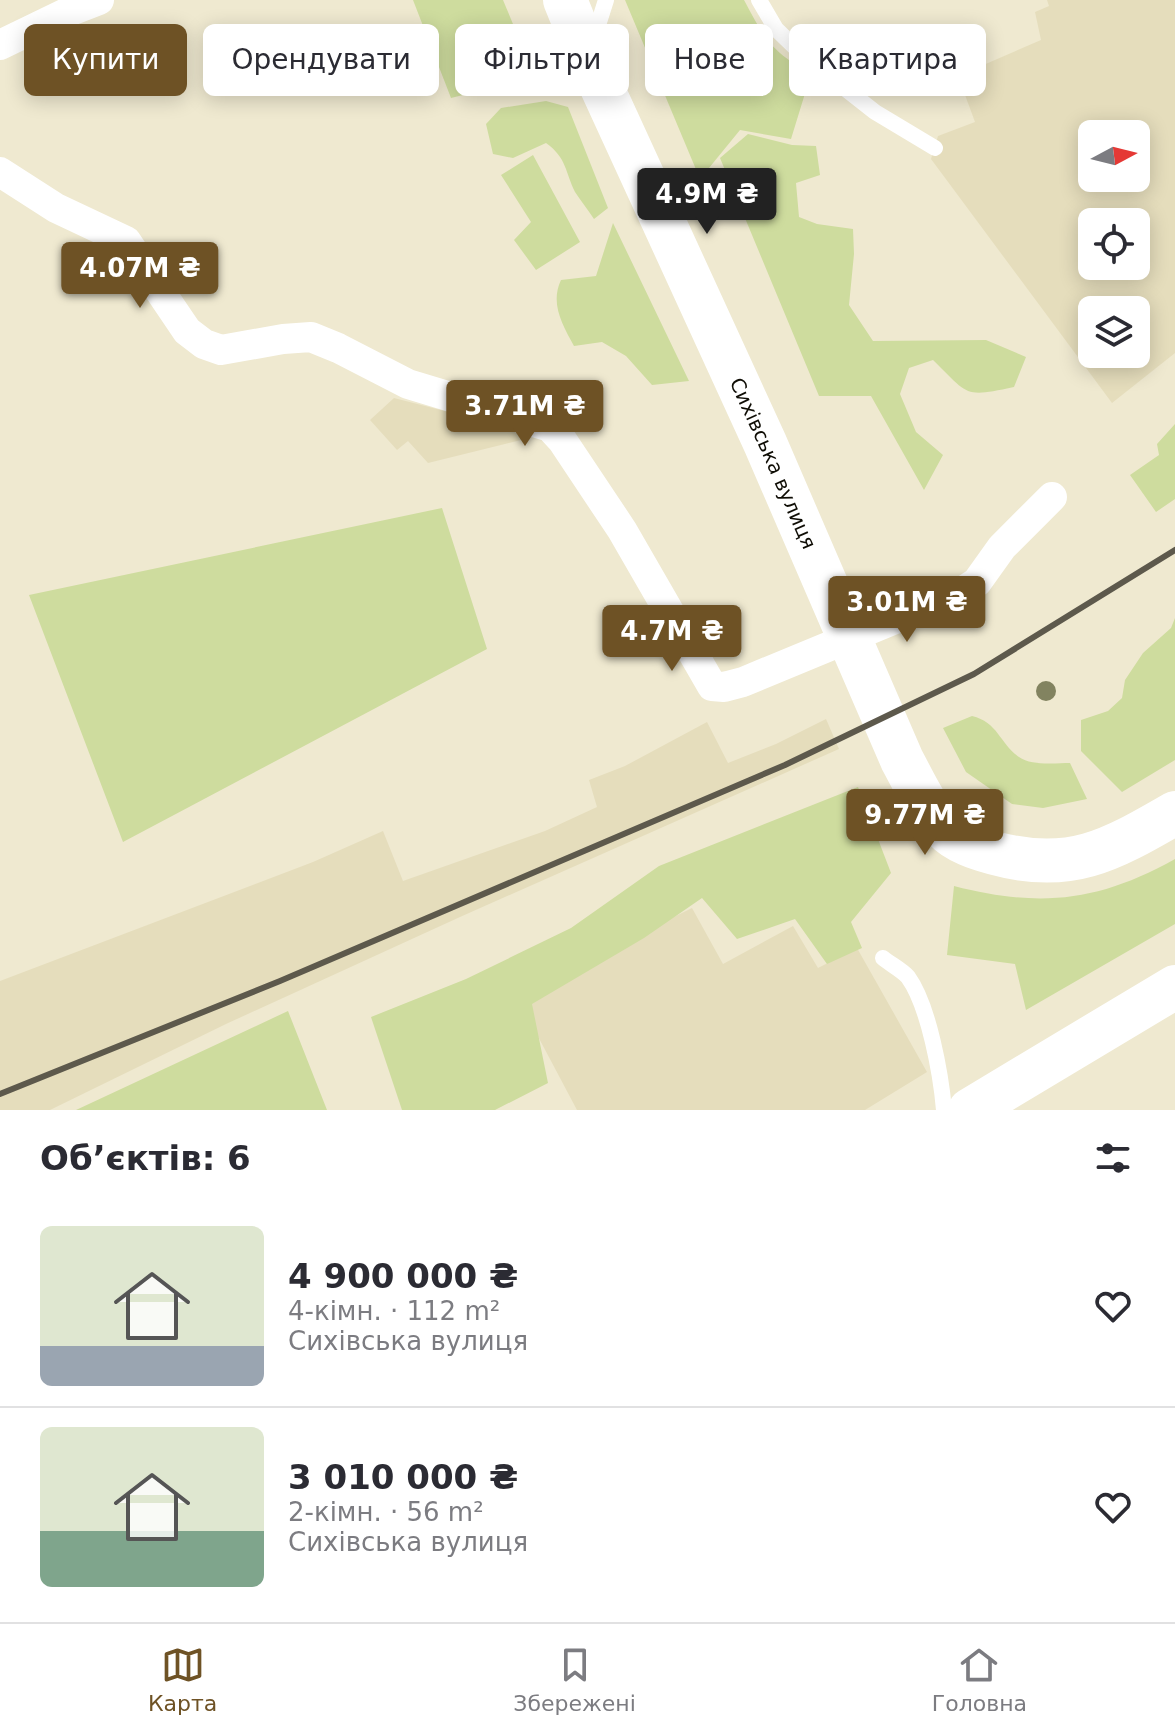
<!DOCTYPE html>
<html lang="uk">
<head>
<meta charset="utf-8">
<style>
  body { margin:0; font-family:"DejaVu Sans",sans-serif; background:#f2f2f3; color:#2b2b33; height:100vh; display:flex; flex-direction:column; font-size:30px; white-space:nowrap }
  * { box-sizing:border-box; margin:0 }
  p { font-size:26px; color:#7c7c81 }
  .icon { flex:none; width:44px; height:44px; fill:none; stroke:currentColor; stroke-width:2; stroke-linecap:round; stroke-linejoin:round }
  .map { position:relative; height:1110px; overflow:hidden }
  .drawer { display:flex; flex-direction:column; background:#fff; flex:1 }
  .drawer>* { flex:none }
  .top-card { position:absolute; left:24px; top:24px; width:1128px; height:72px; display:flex; gap:16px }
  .needle { width:52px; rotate:83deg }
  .fabs { position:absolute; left:1078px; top:120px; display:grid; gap:16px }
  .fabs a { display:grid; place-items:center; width:72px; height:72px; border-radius:12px; background:#fff; box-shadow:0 4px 20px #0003; font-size:40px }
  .price { position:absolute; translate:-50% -68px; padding:0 18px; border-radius:8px; background:#6e5225; color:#fff; font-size:26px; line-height:52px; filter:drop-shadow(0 2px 4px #0008) }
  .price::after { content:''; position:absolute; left:50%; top:48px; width:24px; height:18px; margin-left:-12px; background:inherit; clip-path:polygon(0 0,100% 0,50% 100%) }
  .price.active { background:#222; color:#fff }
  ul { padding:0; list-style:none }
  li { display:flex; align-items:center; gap:24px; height:200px; padding:0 40px }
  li+li { border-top:2px solid #e1e1e2 }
  li span { display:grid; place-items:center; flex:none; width:224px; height:160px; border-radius:12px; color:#555 }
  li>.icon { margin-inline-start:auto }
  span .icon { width:96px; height:96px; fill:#fffc; stroke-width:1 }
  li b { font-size:34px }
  h2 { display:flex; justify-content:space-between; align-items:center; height:96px; padding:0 40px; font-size:34px }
  .tag { padding:0 28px; border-radius:12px; background:#fff; box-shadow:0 4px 20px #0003; font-size:28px; line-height:72px }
  .tag.active { background:#6e5225; color:#fff }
  .tab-bar { display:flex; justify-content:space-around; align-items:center; height:112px; border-top:2px solid #e1e1e2; background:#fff; font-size:22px; color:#7c7c81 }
  .tab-bar a { display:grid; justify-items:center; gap:4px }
  .tab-bar .active { color:#6e5225 }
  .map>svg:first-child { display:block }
</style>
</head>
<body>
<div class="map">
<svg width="1175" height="1110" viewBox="0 0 1175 1110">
  <rect width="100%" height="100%" fill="#efe9d0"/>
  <!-- built -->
  <path fill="#e5ddbc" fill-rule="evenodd" d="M1047 0H1175V353L1112 403 931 159 938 136 975 122 958 76 1041 40 1035 12 1049 6ZM1092 134H1136V178H1092ZM1092 222H1136V266H1092ZM1092 310H1136V354H1092Z
    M394 398 499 425 529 438 428 463 408 441 397 450 370 420Z
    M826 719 839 749 460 917 226 1024 50 1110H0V981L313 862 383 831 403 881 545 831 597 807 589 780 625 766 707 722 728 763 776 744Z
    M692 908 723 964 793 926 818 968 857 948 927 1072 865 1110H577L516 995Z"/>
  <!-- green -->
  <path fill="#cedc9e" d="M413 0H503L535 77 451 98Z
    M625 0H744C766 41 770 50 811 74L791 139 740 130 700 179Z
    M546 101 568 107 608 208 594 219C588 210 581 201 575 192 565 172 567 158 546 143L513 158 493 154 486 124 501 108Z
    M748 134 792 145 816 146 820 175 796 183 799 217 817 224 853 229 854 254 849 305 873 341 986 340 1026 357 1014 387C963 398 969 395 933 360L909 368 900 394 916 432 943 455 924 490 871 396H819L720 158Z
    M533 155 580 242 536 270 514 240 531 222 501 175Z
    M613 223 689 381 652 385 626 356 602 342 574 346C562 324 550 303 561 280L596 276Z
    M1175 424V499L1156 512 1130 475 1159 455 1157 444Z
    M442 508 487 649 123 842 29 595Z
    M1175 618V760L1122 792 1081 751V720L1108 711 1122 698 1125 680 1143 653 1171 628Z
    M972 716C998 722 1000 744 1019 757 1031 766 1056 763 1070 763L1087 799 1043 808 1012 804 966 772 943 728Z
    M858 787 891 873 851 922 862 948 827 964 795 919 737 939 702 898 644 938 532 1004 548 1083 495 1110H402L371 1017 466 979 571 928 659 866Z
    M1175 859V924L1026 1010 1015 964 947 955 954 886C1039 908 1098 902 1175 859Z
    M288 1011 327 1110H76Z"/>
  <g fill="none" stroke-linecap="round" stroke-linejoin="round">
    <!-- service -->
    <path stroke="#fff" stroke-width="16" d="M759 0 776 29 805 57 875 112 935 148
      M592 44 606 0
      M883 958C890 964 902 970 908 977 929 1006 941 1075 944 1110"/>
    <!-- minor -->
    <path stroke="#fff" stroke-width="30" d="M0 45 68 12 99 0
      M0 172 56 208 126 241 187 331 204 344 221 350 283 339 311 337 338 348 408 384 550 427 562 440 622 530 712 686 724 687 743 682 963 591 977 582 1002 547 1052 497"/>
    <!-- secondary -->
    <path stroke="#fff" stroke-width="44" id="s1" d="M565 0 588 57 765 443 902 760C915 784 926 809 945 829 957 842 977 848 994 853 1070 874 1111 850 1175 813"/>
    <!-- primary -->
    <path stroke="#fff" stroke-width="44" d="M970 1110 1175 987"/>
    <!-- rail -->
    <path stroke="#5d594c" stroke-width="6" d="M0 1094 280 981 785 765 974 674 1175 550"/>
  </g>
  <!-- trees -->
  <circle fill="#828360" cx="1046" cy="691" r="10"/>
  <g text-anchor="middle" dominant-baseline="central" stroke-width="7" stroke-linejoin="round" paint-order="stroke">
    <!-- street labels -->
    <g font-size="20" fill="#0f0d05" stroke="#fdf6dd">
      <text stroke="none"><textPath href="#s1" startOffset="508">Сихівська вулиця</textPath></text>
    </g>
  </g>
</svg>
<div class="fabs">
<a><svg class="needle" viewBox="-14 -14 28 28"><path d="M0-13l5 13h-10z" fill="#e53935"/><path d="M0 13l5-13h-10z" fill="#7c7c81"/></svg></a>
<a><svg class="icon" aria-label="locate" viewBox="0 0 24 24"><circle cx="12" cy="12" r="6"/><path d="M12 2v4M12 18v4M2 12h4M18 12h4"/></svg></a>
<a><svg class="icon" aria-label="layers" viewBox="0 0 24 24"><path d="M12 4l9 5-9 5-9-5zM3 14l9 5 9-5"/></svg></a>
</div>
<b class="price active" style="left:707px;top:236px">4.9M ₴</b>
<b class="price" style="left:140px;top:310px">4.07M ₴</b>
<b class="price" style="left:525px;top:448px">3.71M ₴</b>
<b class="price" style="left:907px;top:644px">3.01M ₴</b>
<b class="price" style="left:672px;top:673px">4.7M ₴</b>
<b class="price" style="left:925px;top:857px">9.77M ₴</b>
<div class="top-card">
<a class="tag active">Купити</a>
<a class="tag">Орендувати</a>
<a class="tag">Фільтри</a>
<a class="tag">Нове</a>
<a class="tag">Квартира</a>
</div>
</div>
<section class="drawer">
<h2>Об’єктів: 6<svg class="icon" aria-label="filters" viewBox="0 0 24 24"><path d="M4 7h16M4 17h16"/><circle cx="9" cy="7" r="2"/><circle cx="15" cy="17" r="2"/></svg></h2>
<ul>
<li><span style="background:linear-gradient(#dfe7d0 75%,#9aa5b1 0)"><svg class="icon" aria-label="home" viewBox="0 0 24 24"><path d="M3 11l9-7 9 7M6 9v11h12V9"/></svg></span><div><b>4 900 000 ₴</b><p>4-кімн. · 112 m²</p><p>Сихівська вулиця</p></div><svg class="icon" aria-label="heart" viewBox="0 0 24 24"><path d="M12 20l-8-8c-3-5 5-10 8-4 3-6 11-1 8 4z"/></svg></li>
<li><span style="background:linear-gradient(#dfe7d0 65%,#7fa58c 0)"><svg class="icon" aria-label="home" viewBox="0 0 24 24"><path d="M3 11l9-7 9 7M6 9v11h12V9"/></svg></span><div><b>3 010 000 ₴</b><p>2-кімн. · 56 m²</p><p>Сихівська вулиця</p></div><svg class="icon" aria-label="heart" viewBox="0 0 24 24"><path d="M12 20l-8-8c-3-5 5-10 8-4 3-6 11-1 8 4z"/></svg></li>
</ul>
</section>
<nav class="tab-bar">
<a class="active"><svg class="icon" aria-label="map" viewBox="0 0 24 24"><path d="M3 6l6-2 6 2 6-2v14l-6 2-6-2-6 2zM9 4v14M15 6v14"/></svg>Карта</a>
<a><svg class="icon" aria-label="saved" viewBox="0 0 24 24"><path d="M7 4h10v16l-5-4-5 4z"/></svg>Збережені</a>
<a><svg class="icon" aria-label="home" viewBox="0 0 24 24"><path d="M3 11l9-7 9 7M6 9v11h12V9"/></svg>Головна</a>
</nav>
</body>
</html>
